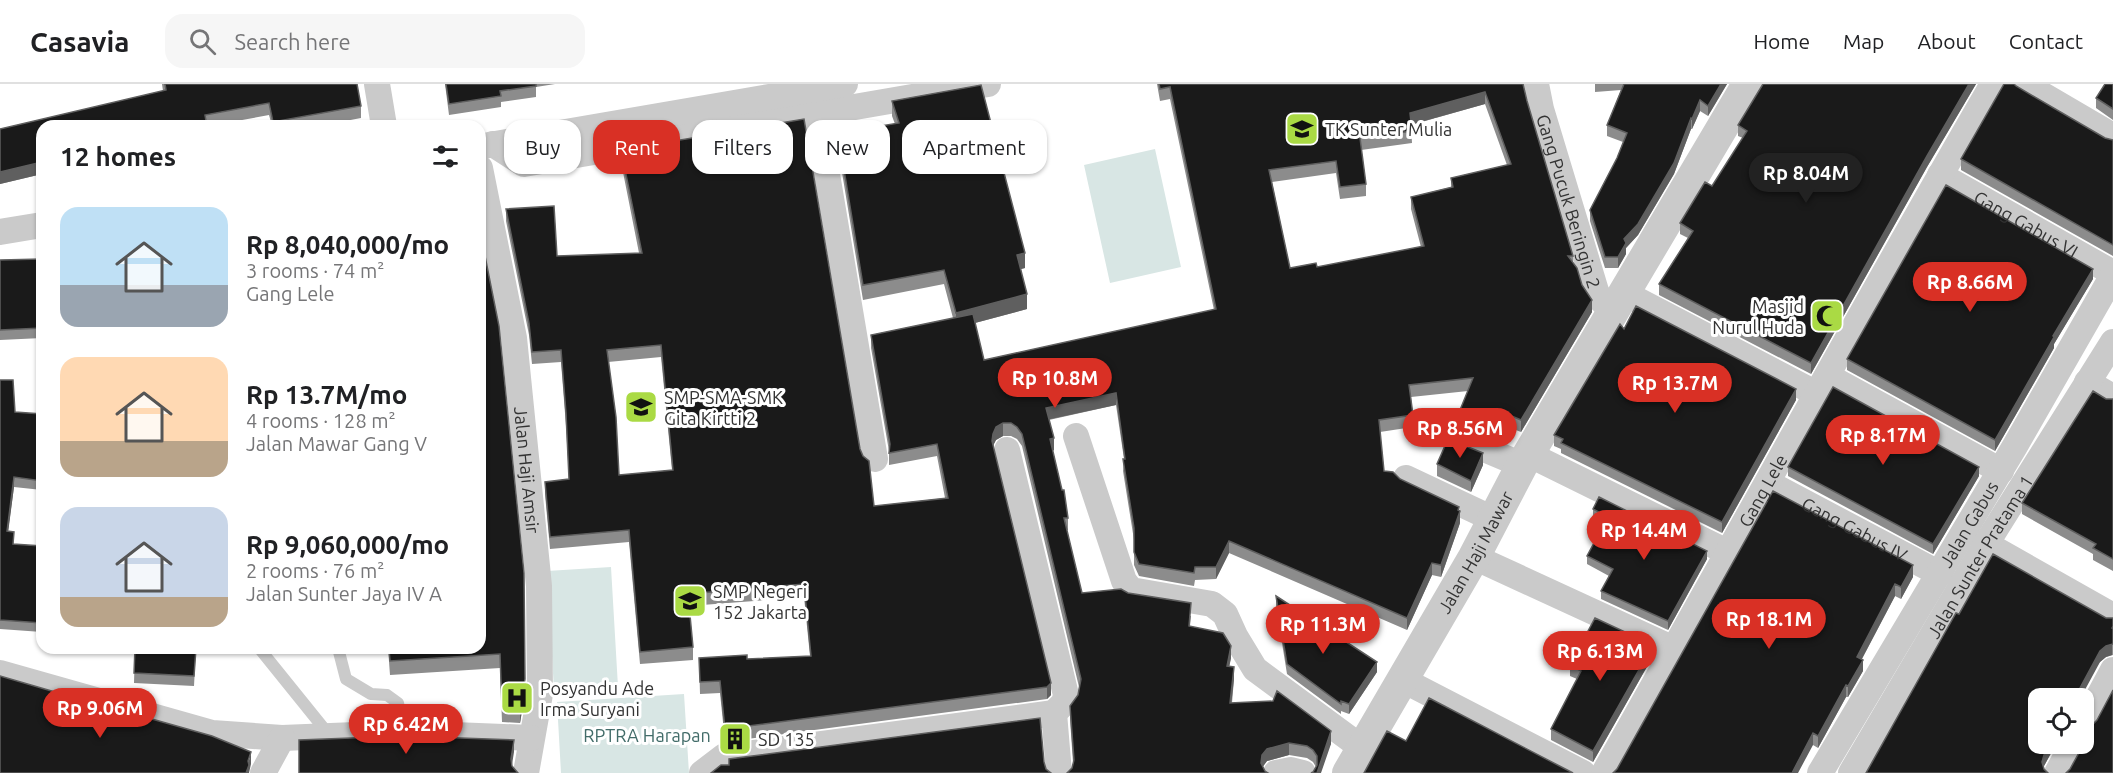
<!DOCTYPE html>
<html lang="en">
<head>
<meta charset="utf-8">
<style>
  body { margin:0; font-family:Ubuntu,sans-serif; background:#f6f6f6; color:#202124; height:100vh; display:flex; flex-direction:column; font-size:22px; white-space:nowrap }
  * { box-sizing:border-box; margin:0 }
  p { font-size:20px; color:#757577 }
  .icon { flex:none; width:33px; height:33px; fill:none; stroke:currentColor; stroke-width:2; stroke-linecap:round; stroke-linejoin:round }
  .map { position:relative; flex:1; overflow:hidden }
  .drawer { position:absolute; left:36px; top:36px; width:450px; height:534px; display:flex; flex-direction:column; background:#fff; border-radius:18px; box-shadow:0 2px 4px #0004 }
  .drawer>* { flex:none }
  .banner { position:absolute; left:504px; top:36px; width:570px; height:54px; display:flex; gap:12px }
  .buttons { position:absolute; left:2028px; top:604px; display:grid; gap:12px }
  .buttons a { display:grid; place-items:center; width:66px; height:66px; border-radius:12px; background:#fff; box-shadow:0 2px 4px #0004; font-size:30px }
  .price { position:absolute; translate:-50% -51px; padding:0 14px; border-radius:21px; background:#d93025; color:#fff; font-size:20px; line-height:39px; filter:drop-shadow(0 2px 3px #0008) }
  .price::after { content:''; position:absolute; left:50%; top:36px; width:18px; height:14px; margin-left:-9px; background:inherit; clip-path:polygon(0 0,100% 0,50% 100%) }
  .price.selected { background:#222; color:#fff }
  ul { padding:0; list-style:none }
  li { display:flex; align-items:center; gap:18px; height:150px; padding:0 24px }
  li span { display:grid; place-items:center; flex:none; width:168px; height:120px; border-radius:18px; color:#555 }
  li>.icon { margin-inline-start:auto }
  span .icon { width:72px; height:72px; fill:#fffc; stroke-width:1 }
  li b { font-size:26px }
  h2 { display:flex; justify-content:space-between; align-items:center; height:72px; padding:0 24px; font-size:26px }
  .chip { padding:0 21px; border-radius:18px; background:#fff; box-shadow:0 2px 4px #0004; font-size:21px; line-height:54px }
  .chip.selected { background:#d93025; color:#fff }
  header { display:flex; align-items:center; gap:36px; box-sizing:border-box; height:84px; padding:0 30px; background:#fff; border-bottom:2px solid #e0e0e0 }
  header strong { font-size:28px }
  nav { display:flex; gap:33px; margin-inline-start:auto; font-size:21px }
  .search { width:420px; height:54px; background:#f6f6f6; display:flex; align-items:center; gap:15px; box-sizing:border-box; padding:0 21px; border-radius:18px; color:#757577; font-size:22px }
  .map>svg:first-child { display:block }
</style>
</head>
<body>
<header>
<strong>Casavia</strong>
<div class="search"><svg class="icon" aria-label="search" viewBox="0 0 24 24"><circle cx="10" cy="10" r="6"/><path d="M15 15l6 6"/></svg>Search here</div>
<nav><a>Home</a><a>Map</a><a>About</a><a>Contact</a></nav>
</header>
<div class="map">
<svg width="2113" height="689" viewBox="0 0 2113 689">
  <rect width="100%" height="100%" fill="#fff"/>
  <!-- park -->
  <path fill="#d8e6e4" d="M1155 65 1181 183 1110 199 1084 81Z
    M611 483 618 603 554 606 547 487Z
    M684 610 689 689H561L557 618Z"/>
  <g fill="none" stroke-linecap="round" stroke-linejoin="round">
    <!-- service -->
    <path stroke="#cacaca" stroke-width="12" d="M259 564 330 652
      M338 564 346 595 371 610 387 611 398 619 404 649"/>
    <!-- minor -->
    <g stroke="#cacaca" stroke-width="26">
      <path d="M377 0 384 42"/>
      <path id="s1" d="M1536 0 1541 25 1596 207 1600 215 1613 227"/>
      <path d="M2024 0 2113 52"/>
      <path d="M817 31 875 375"/>
      <path d="M493 60 524 80 988 0"/>
      <path d="M484 62 845 0"/>
      <path id="s2" d="M480 84 514 254 539 502 540 610 526 689"/>
      <path id="s3" d="M1940 91 2113 189"/>
      <path d="M0 148 42 141"/>
      <path d="M1624 209 1817 310"/>
      <path d="M1827 292 2001 387"/>
      <path d="M2087 298 2113 313"/>
      <path d="M1432 343 1522 381"/>
      <path d="M1076 352 1124 497 1131 506 1212 520 1225 530 1235 552 1255 585 1362 664"/>
      <path d="M1007 366 1066 611 1064 619 1054 629"/>
      <path d="M1528 370 1729 469"/>
      <path d="M1406 394 1493 435"/>
      <path id="s4" d="M1768 399 1940 490"/>
      <path d="M1986 460 2113 532"/>
      <path d="M1474 473 1674 565"/>
      <path d="M0 589 212 649 282 654 404 649 531 654"/>
      <path d="M1403 596 1583 689"/>
      <path d="M2084 640 2113 586"/>
      <path d="M263 689 282 654"/>
      <path d="M702 689 723 673 1054 629 1059 689"/>
      <path d="M1276 689 1291 686 1303 689"/>
      <path id="s5" d="M1604 689C1734 460 1860 228 1993 0"/>
      <path id="s6" d="M1820 689 2015 362 2113 191"/>
      <path id="s7" d="M1851 689 1986 460 2113 258"/>
      <path d="M2057 689 2073 660"/>
    </g>
    <!-- tertiary -->
    <path stroke="#cacaca" stroke-width="32" id="s8" d="M1348 689 1474 473 1522 381 1748 0"/>
  </g>
  <!-- wall -->
  <path fill="#8c8c8c" fill-rule="evenodd" d="M162 0H357L361 22V34L319 42H272L269 31 209 42H42V90L0 100V45L163 7Z
    M445 0H555L536 3V13L501 18V23L449 31Z
    M1157 0H1523L1527 17 1573 172V180L1592 228 1521 348 1500 340 1495 353 1460 338V326L1468 307 1411 313 1413 331V343L1380 348 1384 387 1459 427 1460 439 1441 493 1432 491 1407 546 1229 469 1216 495 1195 496 1194 502 1139 492 1134 481V456L1123 387 1124 375 1116 321 1049 336 1054 366 1053 367 1068 434V446H1067L1082 509H1128L1191 532 1190 542 1231 574 1229 582 1234 595 1232 619 1331 660 1313 688 1316 683 1313 678 1307 674 1289 671 1267 677 1263 682 1072 684 1073 679 1070 635V622L1078 611 1079 603 1022 362 1017 355 1011 352H1003L996 356 993 361 1051 611 1047 615 725 658 720 609 700 610 699 574 747 575 810 572 804 513 689 522 693 563V576L640 580 629 458 550 465 545 410V398L569 395 566 342 561 278 532 280 529 251 506 137V125L557 172 639 169 621 78V66L860 365 874 422 945 414 937 372 889 381V367L871 264V251L953 234 944 200 863 216 838 64V49L895 40 892 32V17L1025 184 1021 185 1027 225 975 239 984 276 1214 226 1170 15 1160 17ZM1485 20 1507 81 1451 94V103L1411 113V125L1421 163 1317 183 1290 184 1272 98 1336 89 1340 115 1366 112V100L1361 66 1412 59 1411 41ZM661 273 672 386 619 391 608 278Z
    M1595 0H1727L1708 32 1700 27 1692 45H1691L1674 90 1638 151 1626 164V170L1618 184H1605L1590 137V126L1617 74 1623 58 1607 52V41L1621 6 1595 8Z
    M1763 0H1976L1927 83 1811 290 1659 211V200L1688 154 1680 150V139L1712 102 1743 54 1738 52V41Z
    M2113 0V36L2096 24V14Z
    M2016 2 2105 54 2113 56V172L1961 86V75Z
    M480 147 525 609 520 639 502 638 500 584 390 591 388 564H480Z
    M42 175V254L0 256V176Z
    M2093 195 2054 260V264L1995 367 1847 286V275Z
    M1624 245 1796 316 1722 449 1561 369V365L1554 362V351Z
    M0 296 15 328 42 330V406L14 403 8 447 14 460 42 462V548L0 545Z
    M2106 315H2113V487L2093 476V470L2022 430V419Z
    M1437 380 1483 381 1471 408 1437 392Z
    M1788 383 1979 392 1933 470 1788 392Z
    M1773 407 1913 493 1901 515 1895 512 1862 575 1863 587 1848 613H1846L1818 664 1813 661 1617 685Z
    M1593 425 1707 475 1668 546 1601 515V507L1609 492 1587 480V472L1605 439 1593 433Z
    M1276 512 1377 588 1349 630 1341 627V630L1287 590 1276 522Z
    M1959 530 2113 534V571L2106 573 2100 578 2038 660H2056L2044 682 1866 689Z
    M135 564H196L194 602 134 599Z
    M1653 572 1593 678 1551 656V645L1577 595 1570 592V581Z"/>
  <!-- shaded-wall -->
  <path fill="#5f5f5f" d="M1721 0H1727L1708 32V22Z
    M1969 0H1976L1927 83 1811 290V279L1927 72Z
    M1485 8V20L1410 41V29Z
    M1700 16V27L1692 45V35Z
    M1691 34V45L1674 90 1638 151 1626 164V170L1618 184V173L1624 155Z
    M206 37V42H185Z
    M42 78V90L0 100V88Z
    M1025 169V184L1017 186V171Z
    M2093 185V195L2054 260V264L1995 367V356L2053 252Z
    M1027 210V225L956 244V229Z
    M1592 216V228L1521 348V336Z
    M1796 305V316L1722 449V438Z
    M1116 309V321L1046 336V324Z
    M1500 327V340L1495 353V341Z
    M1003 339V352L996 356 993 362V350L996 343Z
    M1054 354V366L1050 367V355Z
    M1483 369V381L1471 408V397Z
    M1979 383V392L1933 470V460Z
    M14 393V403L7 457V447Z
    M1459 423V430L1460 427V439L1441 493V481Z
    M1229 457V469L1216 495V483Z
    M1707 467V475L1668 546V537Z
    M1432 479V491L1407 546V534Z
    M1913 481V493L1901 515V503Z
    M1895 500V512L1857 584V573Z
    M2112 560V571L2106 573 2100 578 2080 615H2074L2100 567 2106 562Z
    M1653 561V572L1593 678V667Z
    M1231 562V574L1227 594V582Z
    M1863 576V587L1848 613V602Z
    M1377 578V588L1349 630V620Z
    M1234 583V595L1230 631V619Z
    M525 595V609L520 639V625Z
    M1051 599V611L1047 615V603Z
    M1846 601V613L1818 664V652Z
    M1331 647V660L1321 689H1317Z
    M1813 649V661L1798 689H1792Z
    M514 656V668L511 687V675Z
    M1289 659V671L1267 677 1262 684 1261 689 1262 671 1267 665Z
    M2050 660H2056L2044 682 2042 678 2044 671Z
    M251 668V680L249 689H246Z"/>
  <!-- building -->
  <path fill="#1a1a1a" stroke="#5f5f5f" stroke-width="1.5" fill-rule="evenodd" d="M165 0H357L361 22 273 38 269 19 205 31 206 37 185 42H42V78L0 88V45L166 6Z
    M446 0H536V2L500 7 501 12 449 20Z
    M1159 0H1523L1527 17 1573 172H1568L1577 184 1582 201 1592 216 1521 336 1500 327 1495 341 1460 326 1473 294 1409 301 1413 331 1379 336 1384 387 1393 388 1400 395 1459 423 1458 426 1460 427 1441 481 1432 479 1407 534 1229 457 1216 483H1195L1194 489 1139 480 1134 468V444L1123 375H1125L1116 309 1046 324 1054 354 1050 355 1062 406H1064L1068 434H1064L1082 509 1121 505 1128 509 1191 519 1189 542 1223 549 1231 562 1227 582 1234 583 1230 619 1273 617 1277 607 1331 647 1317 689H1311L1313 688 1317 681V672L1313 666 1307 662 1289 659 1267 665 1262 671 1261 679 1265 687 1268 689H1067L1072 684 1074 676 1070 622 1078 611 1081 595 1022 350 1017 343 1011 339H1003L996 343 993 350 992 357 1051 599 1047 603 725 645 720 597 700 598 699 574 747 571V575L811 572 804 500 688 510 693 563 640 568 629 446 550 453 545 398 569 395 566 329 561 266 532 268 529 239 506 125 554 122 557 172 642 169 621 66 804 35 860 365 863 372 869 377 874 422 948 414 937 360 889 369 890 360 871 251 973 230 984 276 1216 225 1170 3 1160 5ZM1485 8 1511 80 1451 94 1453 103 1411 113 1424 162 1317 183 1316 179 1290 184 1269 86 1336 77 1340 103 1366 100 1360 54 1412 47 1410 29ZM661 261 673 386 619 391 616 333 607 266Z
    M1624 0H1721L1708 22 1700 16 1692 35 1691 34 1674 79 1638 140 1624 155 1626 159 1618 173H1605L1590 126 1617 74 1627 49 1607 41Z
    M1763 0H1969L1927 72 1811 279 1659 200 1693 147 1680 139 1705 98 1712 102 1747 47 1738 41Z
    M2004 0H2014L2016 2 2105 54 2113 56V161L1961 75Z
    M2105 0H2113V25L2096 14Z
    M981 1 1025 169 1017 171 1027 210 956 229 944 186 863 201 838 49 899 39 892 17Z
    M1946 101 2093 185 2053 252 2054 253 1995 356 1847 275Z
    M480 147 499 242 524 489 525 595 520 625 502 624 500 570 390 577 389 564H480Z
    M42 175V244L0 246V176Z
    M1636 222 1796 305 1722 438 1561 359 1563 355 1554 351 1620 240 1624 245Z
    M0 296H13L15 328 42 330V397L14 393 7 447 14 448 13 460 42 462V539L0 536Z
    M1833 303 1979 383 1933 460 1788 383Z
    M2093 307 2106 315H2113V475L2093 464 2096 460 2022 419Z
    M1448 355 1483 369 1471 397 1437 380Z
    M1773 407 1913 481 1901 503 1895 500 1857 573 1863 576 1848 602 1846 601 1818 652 1813 649 1792 689H1613L1617 685Z
    M1599 413 1707 467 1668 537 1601 507 1613 485 1587 472 1608 433 1593 425Z
    M1993 470 2106 534H2113V542L2112 544 2113 545V560L2106 562 2100 567 2074 615H2038V660H2050L2044 671 2042 678 2044 685 2048 689H1866L1943 552 1956 529 1959 530Z
    M1276 512 1377 578 1349 620 1341 617V620L1287 580Z
    M1595 534 1653 561 1593 667 1551 645 1581 587 1570 581Z
    M135 564H196L194 592 134 589Z
    M0 592 55 608 80 619 81 615 212 652 251 668 248 677 249 681 246 689H0Z
    M2113 606V689H2066L2070 685 2086 656 2088 649 2087 643 2092 641 2097 636Z
    M1429 614 1573 689H1364L1387 647 1406 657Z
    M1040 634 1044 678 1046 685 1051 689H711L721 681H729V675Z
    M404 652 514 656 511 675 512 682 518 689H299V656Z"/>
  <!-- icons -->
  <defs>
    <symbol id="school-square" viewBox="-11 -11 22 22"><rect x="-9" y="-9" width="18" height="18" rx="4" fill="#aada44" stroke="#fff"/><path d="M0-5L7-2L0 1L-7-2ZM-4 1L0 2.5L4 1V4Q0 6-4 4Z" fill="#111"/></symbol>
    <symbol id="mosque-square" viewBox="-11 -11 22 22"><rect x="-9" y="-9" width="18" height="18" rx="4" fill="#aada44" stroke="#fff"/><path d="M3.5-4.9A6 6 0 1 0 3.5 4.9A5 5 0 1 1 3.5-4.9Z" fill="#111"/></symbol>
    <symbol id="hospital-square" viewBox="-11 -11 22 22"><rect x="-9" y="-9" width="18" height="18" rx="4" fill="#aada44" stroke="#fff"/><path d="M-5-5h3v3.5h4V-5h3V5h-3V1.5h-4V5h-3Z" fill="#111"/></symbol>
    <symbol id="building-square" viewBox="-11 -11 22 22"><rect x="-9" y="-9" width="18" height="18" rx="4" fill="#aada44" stroke="#fff"/><path d="M-4-6H4V6H1V3H-1V6H-4ZM-2.5-4.3h1.7v1.8h-1.7ZM.8-4.3h1.7v1.8H.8ZM-2.5-1h1.7V.8h-1.7ZM.8-1h1.7V.8H.8Z" fill="#111"/></symbol>
  </defs>
  <g fill-rule="evenodd">
    <use href="#school-square" x="1283" y="26" width="38" height="38"/>
    <use href="#mosque-square" x="1808" y="213" width="38" height="38"/>
    <use href="#school-square" x="622" y="304" width="38" height="38"/>
    <use href="#school-square" x="671" y="498" width="38" height="38"/>
    <use href="#hospital-square" x="498" y="595" width="38" height="38"/>
    <use href="#building-square" x="716" y="636" width="38" height="38"/>
  </g>
  <g text-anchor="middle" dominant-baseline="central" stroke-width="6" stroke-linejoin="round" paint-order="stroke">
    <!-- poi labels -->
    <g font-size="18" fill="#333" stroke="#fff" text-anchor="start">
      <text x="1325" y="45">TK Sunter Mulia</text>
      <text x="1804" y="222" text-anchor="end">Masjid<tspan x="1804" dy="21">Nurul Huda</tspan></text>
      <text x="664" y="313">SMP-SMA-SMK<tspan x="664" dy="21">Gita Kirtti 2</tspan></text>
      <text x="713" y="507">SMP Negeri<tspan x="713" dy="21">152 Jakarta</tspan></text>
      <text x="540" y="604">Posyandu Ade<tspan x="540" dy="21">Irma Suryani</tspan></text>
      <text x="758" y="655">SD 135</text>
    </g>
    <!-- street labels -->
    <g font-size="18" fill="#333" stroke="#fff">
      <text stroke="none"><textPath href="#s1" startOffset="122">Gang Pucuk Beringin 2</textPath></text>
      <text stroke="none"><textPath href="#s3" startOffset="99">Gang Gabus VI</textPath></text>
      <text stroke="none"><textPath href="#s2" startOffset="306">Jalan Haji Amsir</textPath></text>
      <text stroke="none"><textPath href="#s5" startOffset="324">Gang Lele</textPath></text>
      <text stroke="none"><textPath href="#s6" startOffset="290">Jalan Gabus</textPath></text>
      <text stroke="none"><textPath href="#s4" startOffset="98">Gang Gabus IV</textPath></text>
      <text stroke="none"><textPath href="#s8" startOffset="255">Jalan Haji Mawar</textPath></text>
      <text stroke="none"><textPath href="#s7" startOffset="252">Jalan Sunter Pratama 1</textPath></text>
    </g>
    <!-- park labels -->
    <g font-size="18" fill="#426c69" stroke="#fff">
      <text x="647" y="651">RPTRA Harapan</text>
    </g>
  </g>
</svg>
<div class="buttons">
<a><svg class="icon" aria-label="locate" viewBox="0 0 24 24"><circle cx="12" cy="12" r="6"/><path d="M12 2v4M12 18v4M2 12h4M18 12h4"/></svg></a>
</div>
<b class="price selected" style="left:1806px;top:120px">Rp 8.04M</b>
<b class="price" style="left:1970px;top:229px">Rp 8.66M</b>
<b class="price" style="left:1055px;top:325px">Rp 10.8M</b>
<b class="price" style="left:1675px;top:330px">Rp 13.7M</b>
<b class="price" style="left:1460px;top:375px">Rp 8.56M</b>
<b class="price" style="left:1883px;top:382px">Rp 8.17M</b>
<b class="price" style="left:1644px;top:477px">Rp 14.4M</b>
<b class="price" style="left:1769px;top:566px">Rp 18.1M</b>
<b class="price" style="left:1323px;top:571px">Rp 11.3M</b>
<b class="price" style="left:1600px;top:598px">Rp 6.13M</b>
<b class="price" style="left:100px;top:655px">Rp 9.06M</b>
<b class="price" style="left:406px;top:671px">Rp 6.42M</b>
<div class="banner">
<a class="chip">Buy</a>
<a class="chip selected">Rent</a>
<a class="chip">Filters</a>
<a class="chip">New</a>
<a class="chip">Apartment</a>
</div>
<section class="drawer">
<h2>12 homes<svg class="icon" aria-label="filters" viewBox="0 0 24 24"><path d="M4 7h16M4 17h16"/><circle cx="9" cy="7" r="2"/><circle cx="15" cy="17" r="2"/></svg></h2>
<ul>
<li><span style="background:linear-gradient(#bfe0f5 65%,#9aa5b1 0)"><svg class="icon" aria-label="home" viewBox="0 0 24 24"><path d="M3 11l9-7 9 7M6 9v11h12V9"/></svg></span><div><b>Rp 8,040,000/mo</b><p>3 rooms · 74 m²</p><p>Gang Lele</p></div></li>
<li><span style="background:linear-gradient(#ffd9b3 70%,#b9a48a 0)"><svg class="icon" aria-label="home" viewBox="0 0 24 24"><path d="M3 11l9-7 9 7M6 9v11h12V9"/></svg></span><div><b>Rp 13.7M/mo</b><p>4 rooms · 128 m²</p><p>Jalan Mawar Gang V</p></div></li>
<li><span style="background:linear-gradient(#c9d6e8 75%,#b9a48a 0)"><svg class="icon" aria-label="home" viewBox="0 0 24 24"><path d="M3 11l9-7 9 7M6 9v11h12V9"/></svg></span><div><b>Rp 9,060,000/mo</b><p>2 rooms · 76 m²</p><p>Jalan Sunter Jaya IV A</p></div></li>
</ul>
</section>
</div>
</body>
</html>
